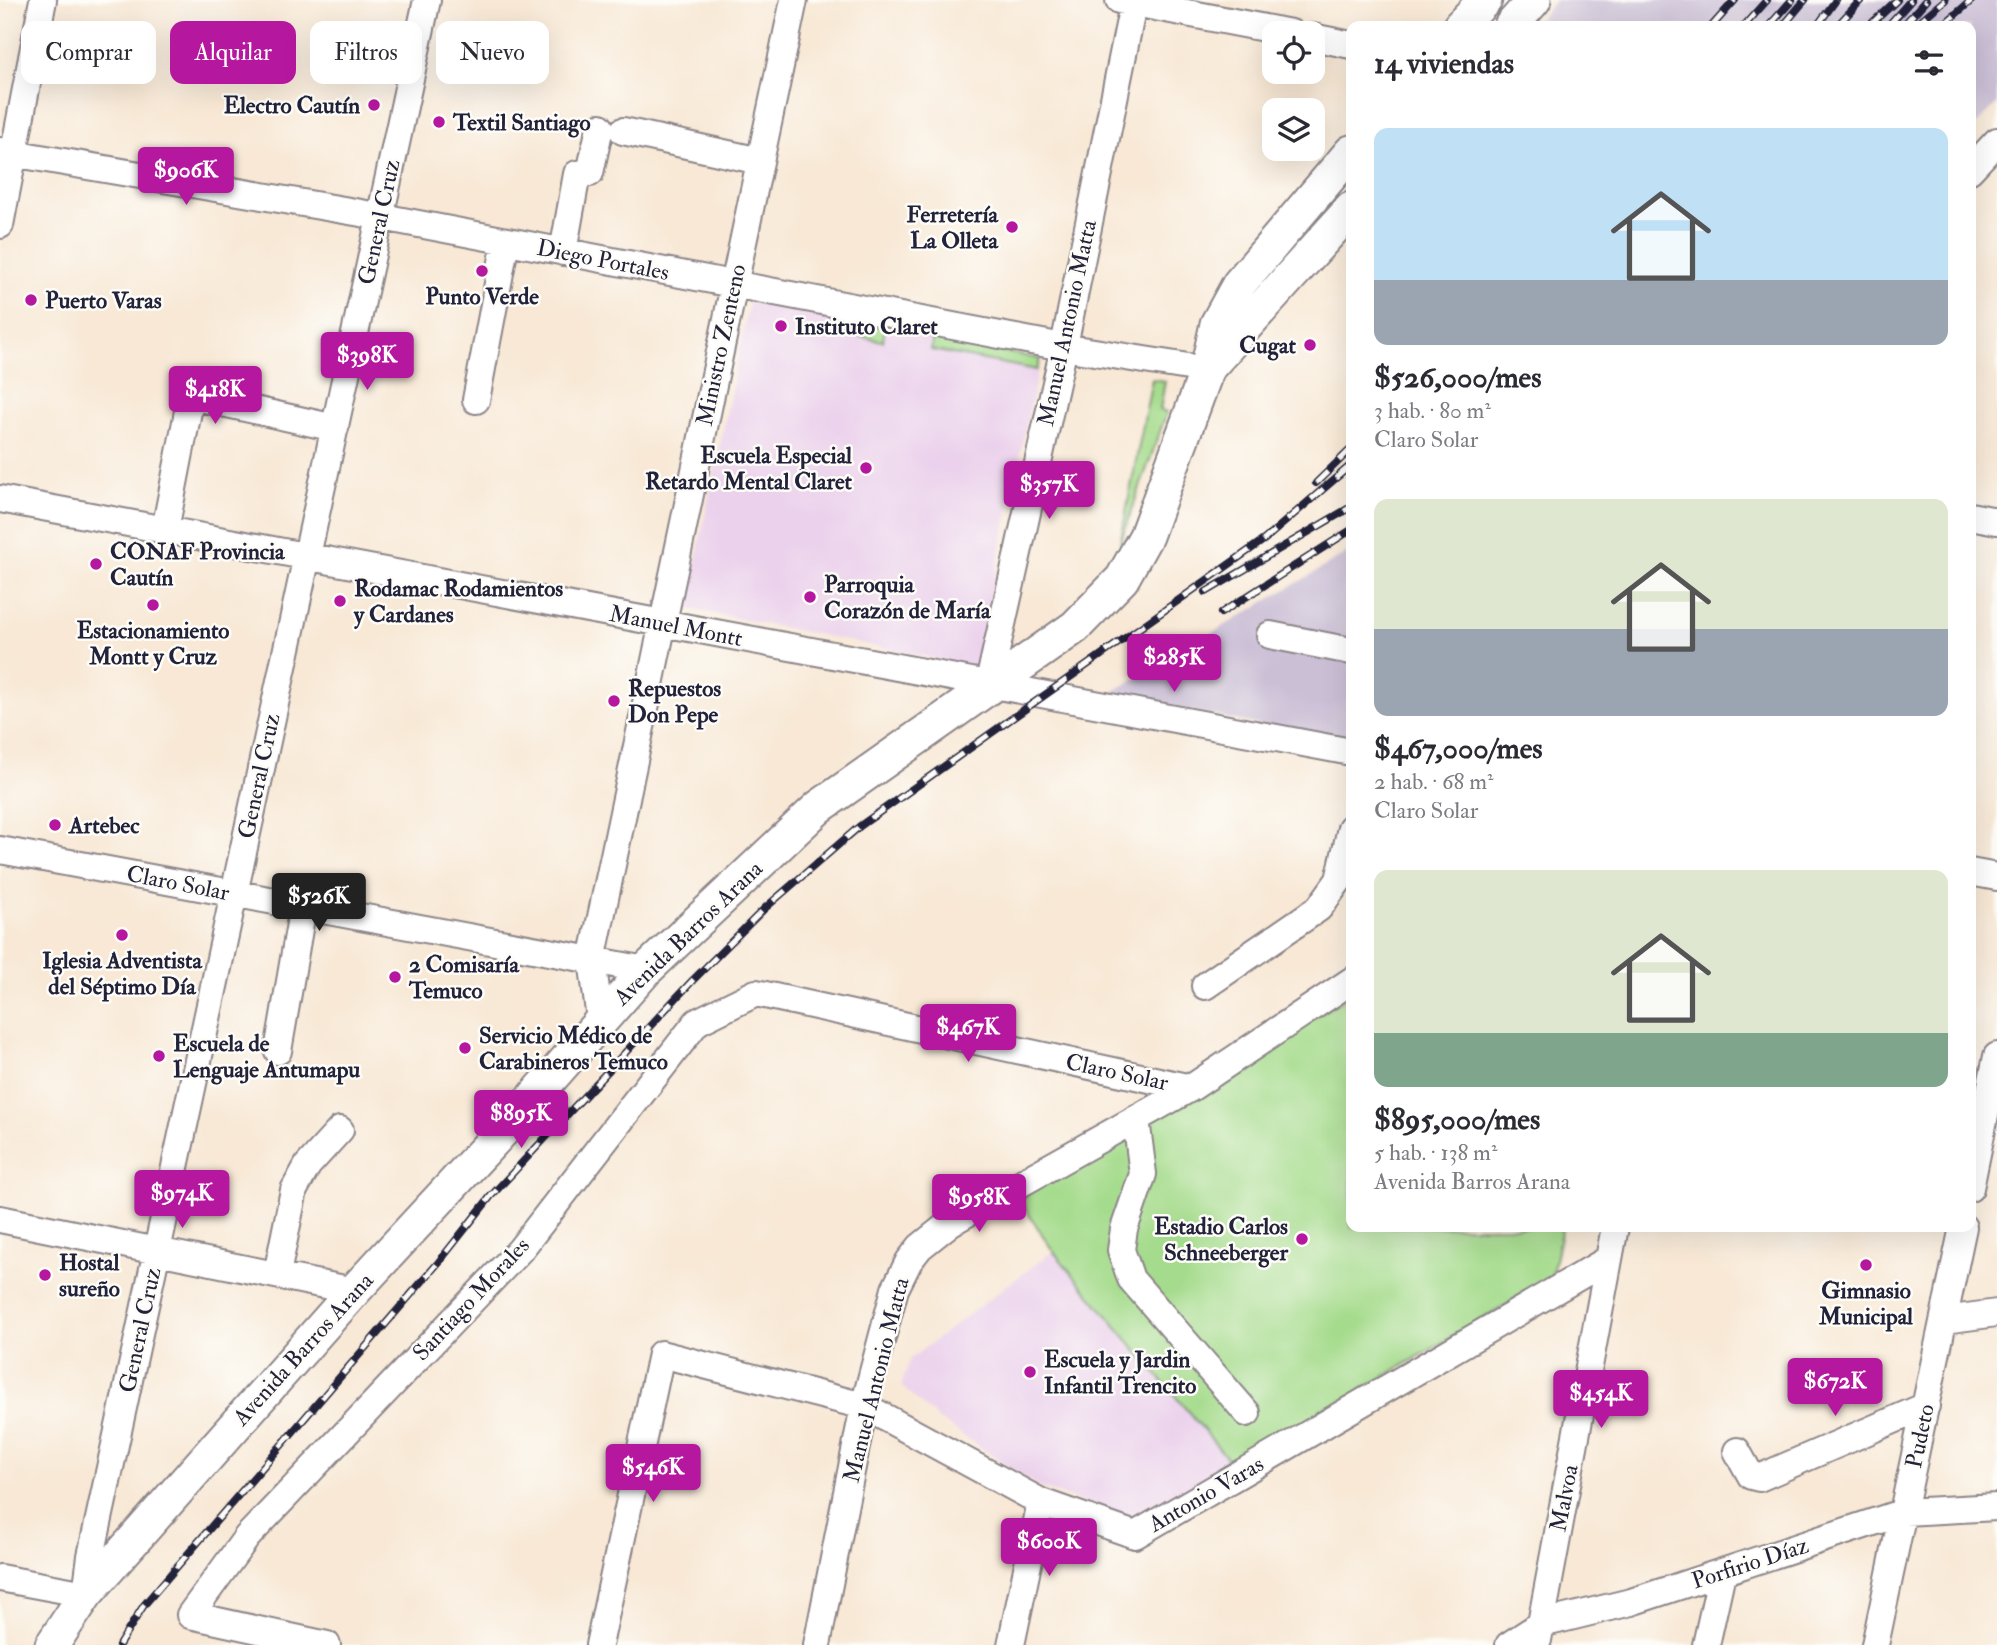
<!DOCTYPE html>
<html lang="es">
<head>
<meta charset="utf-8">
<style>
  body { margin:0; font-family:"IM FELL Double Pica",serif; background:#f7f7f7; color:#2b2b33; height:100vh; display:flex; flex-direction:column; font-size:26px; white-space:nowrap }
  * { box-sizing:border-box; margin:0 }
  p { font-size:23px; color:#7c7c81 }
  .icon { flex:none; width:38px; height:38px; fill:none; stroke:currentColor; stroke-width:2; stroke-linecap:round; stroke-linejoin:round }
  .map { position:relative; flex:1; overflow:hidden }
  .panel { position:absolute; left:1346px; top:21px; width:630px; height:1211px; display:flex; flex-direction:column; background:#fff; border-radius:14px; box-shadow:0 7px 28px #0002 }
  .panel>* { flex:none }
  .banner { position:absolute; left:21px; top:21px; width:665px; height:63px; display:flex; gap:14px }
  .fabs { position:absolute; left:1262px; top:21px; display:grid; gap:14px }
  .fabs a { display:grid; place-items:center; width:63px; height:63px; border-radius:14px; background:#fff; box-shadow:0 7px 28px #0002; font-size:35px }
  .price { position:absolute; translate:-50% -60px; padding:0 16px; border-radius:7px; background:#b5179e; color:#fff; font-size:23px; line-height:46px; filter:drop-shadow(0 2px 4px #0008) }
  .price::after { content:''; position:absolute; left:50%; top:42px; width:21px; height:16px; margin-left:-10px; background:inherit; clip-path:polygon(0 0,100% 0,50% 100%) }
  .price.selected { background:#222; color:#fff }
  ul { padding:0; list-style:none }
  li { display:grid; align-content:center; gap:14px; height:371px; padding:0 28px }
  li span { display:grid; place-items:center; height:217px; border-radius:14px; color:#555 }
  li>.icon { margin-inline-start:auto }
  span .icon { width:126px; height:126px; fill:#fffc; stroke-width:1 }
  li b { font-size:30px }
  h2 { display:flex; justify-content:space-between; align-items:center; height:84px; padding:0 28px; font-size:30px }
  .chip { padding:0 24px; border-radius:14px; background:#fff; box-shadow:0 7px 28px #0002; font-size:24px; line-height:63px }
  .chip.selected { background:#b5179e; color:#fff }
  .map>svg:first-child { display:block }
</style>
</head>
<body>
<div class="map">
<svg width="1997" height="1645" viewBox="0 0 1997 1645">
  <rect width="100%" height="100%" fill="#fdfcf7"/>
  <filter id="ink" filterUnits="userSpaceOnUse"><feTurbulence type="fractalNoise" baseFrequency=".0143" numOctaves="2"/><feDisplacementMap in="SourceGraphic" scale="14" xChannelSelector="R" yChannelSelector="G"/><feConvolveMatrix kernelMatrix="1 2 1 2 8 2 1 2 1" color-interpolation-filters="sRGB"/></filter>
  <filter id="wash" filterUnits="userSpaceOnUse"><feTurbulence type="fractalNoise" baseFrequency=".00686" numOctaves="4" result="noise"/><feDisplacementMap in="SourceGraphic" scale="28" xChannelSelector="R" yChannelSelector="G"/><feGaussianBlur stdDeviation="1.57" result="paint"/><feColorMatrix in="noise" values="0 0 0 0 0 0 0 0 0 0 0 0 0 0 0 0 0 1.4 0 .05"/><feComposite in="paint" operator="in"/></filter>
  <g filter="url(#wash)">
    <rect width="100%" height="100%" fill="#f8e8d5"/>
    <!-- built -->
    <path fill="#ebd1ec" d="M750 299 1040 359 976 667 686 608Z
      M1053 1251 1233 1465 1127 1517 1039 1487 938 1419 901 1386 910 1359Z"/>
    <!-- industrial -->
    <path fill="#cbbfd6" d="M1556 0H1997V103L1971 130 1970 26H1533Z
      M1351 551V744L1109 694Z"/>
    <!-- green -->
    <path fill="#a5db8c" stroke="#647e64" stroke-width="2" d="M834 317 885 327 883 341 831 331Z
      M933 337 1040 359 1037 370 931 350Z
      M1152 379 1165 381 1160 410 1167 412 1120 543Z
      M1351 995V1227H1562L1551 1279 1233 1465 1053 1251 1017 1196Z"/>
  </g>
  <g filter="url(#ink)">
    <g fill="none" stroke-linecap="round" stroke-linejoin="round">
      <defs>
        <path id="minor" d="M1119 0 1291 33
          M1312 37 1351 45
          M623 131 760 161
          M0 151 361 213 1063 347 1207 370
          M1970 170 1997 141
          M0 225 43 0
          M563 252 577 174 590 173 600 127
          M476 400 506 241
          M0 499 1351 752
          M1970 516 1997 521
          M165 530 191 396 335 428
          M1270 635 1351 651
          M988 687 1062 356 1134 0
          M0 850 646 970
          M1970 872 1997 877
          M1205 986 1319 908 1339 880 1351 828
          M600 1019 592 960 794 0
          M278 1051 303 906
          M1136 1119 1143 1174 1124 1229 1121 1250 1131 1279 1247 1413
          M1970 1188 1997 1056
          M0 1219 354 1291
          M277 1274 294 1190 308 1165 340 1130
          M1944 1320 1997 1313
          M1737 1451 1751 1476 1759 1478 1926 1406
          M0 1578 86 1594 91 1556 427 0
          M1538 1640 1615 1227
          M327 1645 190 1615 247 1537 520 1250 697 1022 756 993 1191 1088
          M599 1645 661 1354 864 1406 1041 1502 1135 1535 1609 1259
          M817 1645 864 1406 895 1289 909 1261 920 1247 950 1223 1191 1088 1351 981
          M1011 1645 1041 1502
          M1509 1645 1541 1624 1631 1602 1904 1512 1997 1507
          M1706 1645 1722 1573
          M1875 1645 1963 1227"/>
        <path id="major" d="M1460 26 1485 0
          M1511 26 1534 0
          M1208 368 1351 209
          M52 1645 86 1594 354 1291 534 1097 646 970 819 807 1075 627 1122 579 1146 536 1207 370 1217 324 1239 284 1351 152"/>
      </defs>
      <!-- minor casing -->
      <use href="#minor" stroke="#8d8588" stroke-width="30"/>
      <!-- major casing -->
      <use href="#major" stroke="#8d8588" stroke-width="37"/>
      <!-- minor -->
      <use href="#minor" stroke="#fff" stroke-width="26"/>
      <!-- major -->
      <use href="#major" stroke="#fff" stroke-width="33"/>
      <defs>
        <path id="rail" d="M1712 26 1735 0
          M1744 26 1767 0
          M1769 26 1792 0
          M1783 26 1805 0
          M1817 26 1836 0
          M1837 26 1861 0
          M1869 26 1897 0
          M1888 26 1911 0
          M1903 26 1926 0
          M1914 26 1945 0
          M1942 26 1972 0
          M1316 483 1351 449
          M1206 592 1351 507
          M1221 613 1351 530
          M119 1645 144 1605 438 1263 491 1196 693 980 764 909 860 826 1265 539 1351 465"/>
      </defs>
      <!-- rail casing -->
      <use href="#rail" stroke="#22223b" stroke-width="8"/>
      <!-- rail -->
      <use href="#rail" stroke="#fdfcf7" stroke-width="5" stroke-dasharray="16" stroke-linecap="butt"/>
    </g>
  </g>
  <!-- markers -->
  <g fill="#b5179e" stroke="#fdfcf7" stroke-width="2.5">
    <circle cx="374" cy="105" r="7"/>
    <circle cx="439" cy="122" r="7"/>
    <circle cx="1012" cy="227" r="7"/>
    <circle cx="482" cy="271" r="7"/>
    <circle cx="31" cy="300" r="7"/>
    <circle cx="781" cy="326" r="7"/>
    <circle cx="1310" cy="345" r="7"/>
    <circle cx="866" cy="468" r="7"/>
    <circle cx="96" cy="564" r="7"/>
    <circle cx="810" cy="597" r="7"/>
    <circle cx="340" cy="601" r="7"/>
    <circle cx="153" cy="605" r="7"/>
    <circle cx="614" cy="701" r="7"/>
    <circle cx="55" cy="825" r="7"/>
    <circle cx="122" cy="935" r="7"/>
    <circle cx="395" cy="977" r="7"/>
    <circle cx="465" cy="1048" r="7"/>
    <circle cx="159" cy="1056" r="7"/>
    <circle cx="1302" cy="1239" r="7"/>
    <circle cx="1866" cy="1265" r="7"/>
    <circle cx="45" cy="1275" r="7"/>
    <circle cx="1030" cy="1372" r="7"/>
  </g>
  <g text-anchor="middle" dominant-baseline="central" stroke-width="5" stroke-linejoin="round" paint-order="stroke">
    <!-- poi labels -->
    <g font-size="23" font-weight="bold" fill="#22223b" stroke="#fdfcf7" text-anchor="start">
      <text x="360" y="105" text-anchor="end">Electro Cautín</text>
      <text x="453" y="122">Textil Santiago</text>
      <text x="998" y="214" text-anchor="end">Ferretería<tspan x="998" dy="26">La Olleta</tspan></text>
      <text x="482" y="296" text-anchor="middle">Punto Verde</text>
      <text x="45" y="300">Puerto Varas</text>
      <text x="795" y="326">Instituto Claret</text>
      <text x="1296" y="345" text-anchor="end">Cugat</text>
      <text x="852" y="455" text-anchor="end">Escuela Especial<tspan x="852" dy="26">Retardo Mental Claret</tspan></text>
      <text x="110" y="551">CONAF Provincia<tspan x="110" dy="26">Cautín</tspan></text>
      <text x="824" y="584">Parroquia<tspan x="824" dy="26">Corazón de María</tspan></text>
      <text x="354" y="588">Rodamac Rodamientos<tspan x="354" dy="26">y Cardanes</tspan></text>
      <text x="153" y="630" text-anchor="middle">Estacionamiento<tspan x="153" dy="26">Montt y Cruz</tspan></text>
      <text x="628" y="688">Repuestos<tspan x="628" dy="26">Don Pepe</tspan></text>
      <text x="69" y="825">Artebec</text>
      <text x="122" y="960" text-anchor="middle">Iglesia Adventista<tspan x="122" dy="26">del Séptimo Día</tspan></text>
      <text x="409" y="964">2 Comisaría<tspan x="409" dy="26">Temuco</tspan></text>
      <text x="479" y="1035">Servicio Médico de<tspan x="479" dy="26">Carabineros Temuco</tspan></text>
      <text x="173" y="1043">Escuela de<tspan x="173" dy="26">Lenguaje Antumapu</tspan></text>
      <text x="1288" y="1226" text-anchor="end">Estadio Carlos<tspan x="1288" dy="26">Schneeberger</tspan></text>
      <text x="59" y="1262">Hostal<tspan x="59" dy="26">sureño</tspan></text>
      <text x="1866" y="1290" text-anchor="middle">Gimnasio<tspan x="1866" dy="26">Municipal</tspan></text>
      <text x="1044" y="1359">Escuela y Jardin<tspan x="1044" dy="26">Infantil Trencito</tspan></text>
    </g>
    <!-- street labels -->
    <g font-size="23" fill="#22223b" stroke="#fdfcf7">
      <text transform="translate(379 222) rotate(-78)">General Cruz</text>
      <text transform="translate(603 260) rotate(11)">Diego Portales</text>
      <text transform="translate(1067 323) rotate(-78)">Manuel Antonio Matta</text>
      <text transform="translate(721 345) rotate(-78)">Ministro Zenteno</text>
      <text transform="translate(676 626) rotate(11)">Manuel Montt</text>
      <text transform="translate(259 776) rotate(-78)">General Cruz</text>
      <text transform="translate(178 883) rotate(11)">Claro Solar</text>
      <text transform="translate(688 933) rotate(-44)">Avenida Barros Arana</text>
      <text transform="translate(1117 1072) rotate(12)">Claro Solar</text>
      <text transform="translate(471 1299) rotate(-47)">Santiago Morales</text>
      <text transform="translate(140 1330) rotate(-78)">General Cruz</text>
      <text transform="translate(303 1349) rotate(-48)">Avenida Barros Arana</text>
      <text transform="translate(876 1380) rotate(-76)">Manuel Antonio Matta</text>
      <text transform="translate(1920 1436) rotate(-78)">Pudeto</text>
      <text transform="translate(1206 1494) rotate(-30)">Antonio Varas</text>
      <text transform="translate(1564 1498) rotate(-79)">Malvoa</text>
      <text transform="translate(1750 1563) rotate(-18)">Porfirio Díaz</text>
    </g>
  </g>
</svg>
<div class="fabs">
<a><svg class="icon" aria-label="locate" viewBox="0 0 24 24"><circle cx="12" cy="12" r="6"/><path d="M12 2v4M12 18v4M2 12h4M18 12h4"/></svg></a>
<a><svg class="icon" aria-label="layers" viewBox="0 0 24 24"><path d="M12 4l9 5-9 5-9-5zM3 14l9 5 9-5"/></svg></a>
</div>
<b class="price" style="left:186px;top:207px">$906K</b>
<b class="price" style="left:367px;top:392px">$398K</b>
<b class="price" style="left:215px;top:426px">$418K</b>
<b class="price" style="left:1049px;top:521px">$357K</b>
<b class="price" style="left:1174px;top:694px">$285K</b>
<b class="price selected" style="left:319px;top:933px">$526K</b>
<b class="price" style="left:968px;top:1064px">$467K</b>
<b class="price" style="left:521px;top:1150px">$895K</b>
<b class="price" style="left:182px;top:1230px">$974K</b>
<b class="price" style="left:979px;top:1234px">$958K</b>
<b class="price" style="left:1835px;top:1418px">$672K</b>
<b class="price" style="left:1601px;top:1430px">$454K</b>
<b class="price" style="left:653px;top:1504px">$546K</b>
<b class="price" style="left:1049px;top:1578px">$600K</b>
<div class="banner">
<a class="chip">Comprar</a>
<a class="chip selected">Alquilar</a>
<a class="chip">Filtros</a>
<a class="chip">Nuevo</a>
</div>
<section class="panel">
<h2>14 viviendas<svg class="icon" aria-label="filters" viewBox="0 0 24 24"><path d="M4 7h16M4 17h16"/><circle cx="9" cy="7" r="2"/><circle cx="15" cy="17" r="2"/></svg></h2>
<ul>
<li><span style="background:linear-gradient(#bfe0f5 70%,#9aa5b1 0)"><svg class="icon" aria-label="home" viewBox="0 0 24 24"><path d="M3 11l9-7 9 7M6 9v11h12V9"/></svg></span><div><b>$526,000/mes</b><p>3 hab. · 80 m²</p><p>Claro Solar</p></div></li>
<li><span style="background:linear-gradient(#dfe7d0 60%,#9aa5b1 0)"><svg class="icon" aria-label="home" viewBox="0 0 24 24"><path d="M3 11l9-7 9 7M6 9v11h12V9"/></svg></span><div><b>$467,000/mes</b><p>2 hab. · 68 m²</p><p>Claro Solar</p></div></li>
<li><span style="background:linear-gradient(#dfe7d0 75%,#7fa58c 0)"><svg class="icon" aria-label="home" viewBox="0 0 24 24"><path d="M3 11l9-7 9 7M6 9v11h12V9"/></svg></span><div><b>$895,000/mes</b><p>5 hab. · 138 m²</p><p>Avenida Barros Arana</p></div></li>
</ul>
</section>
</div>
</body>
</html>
